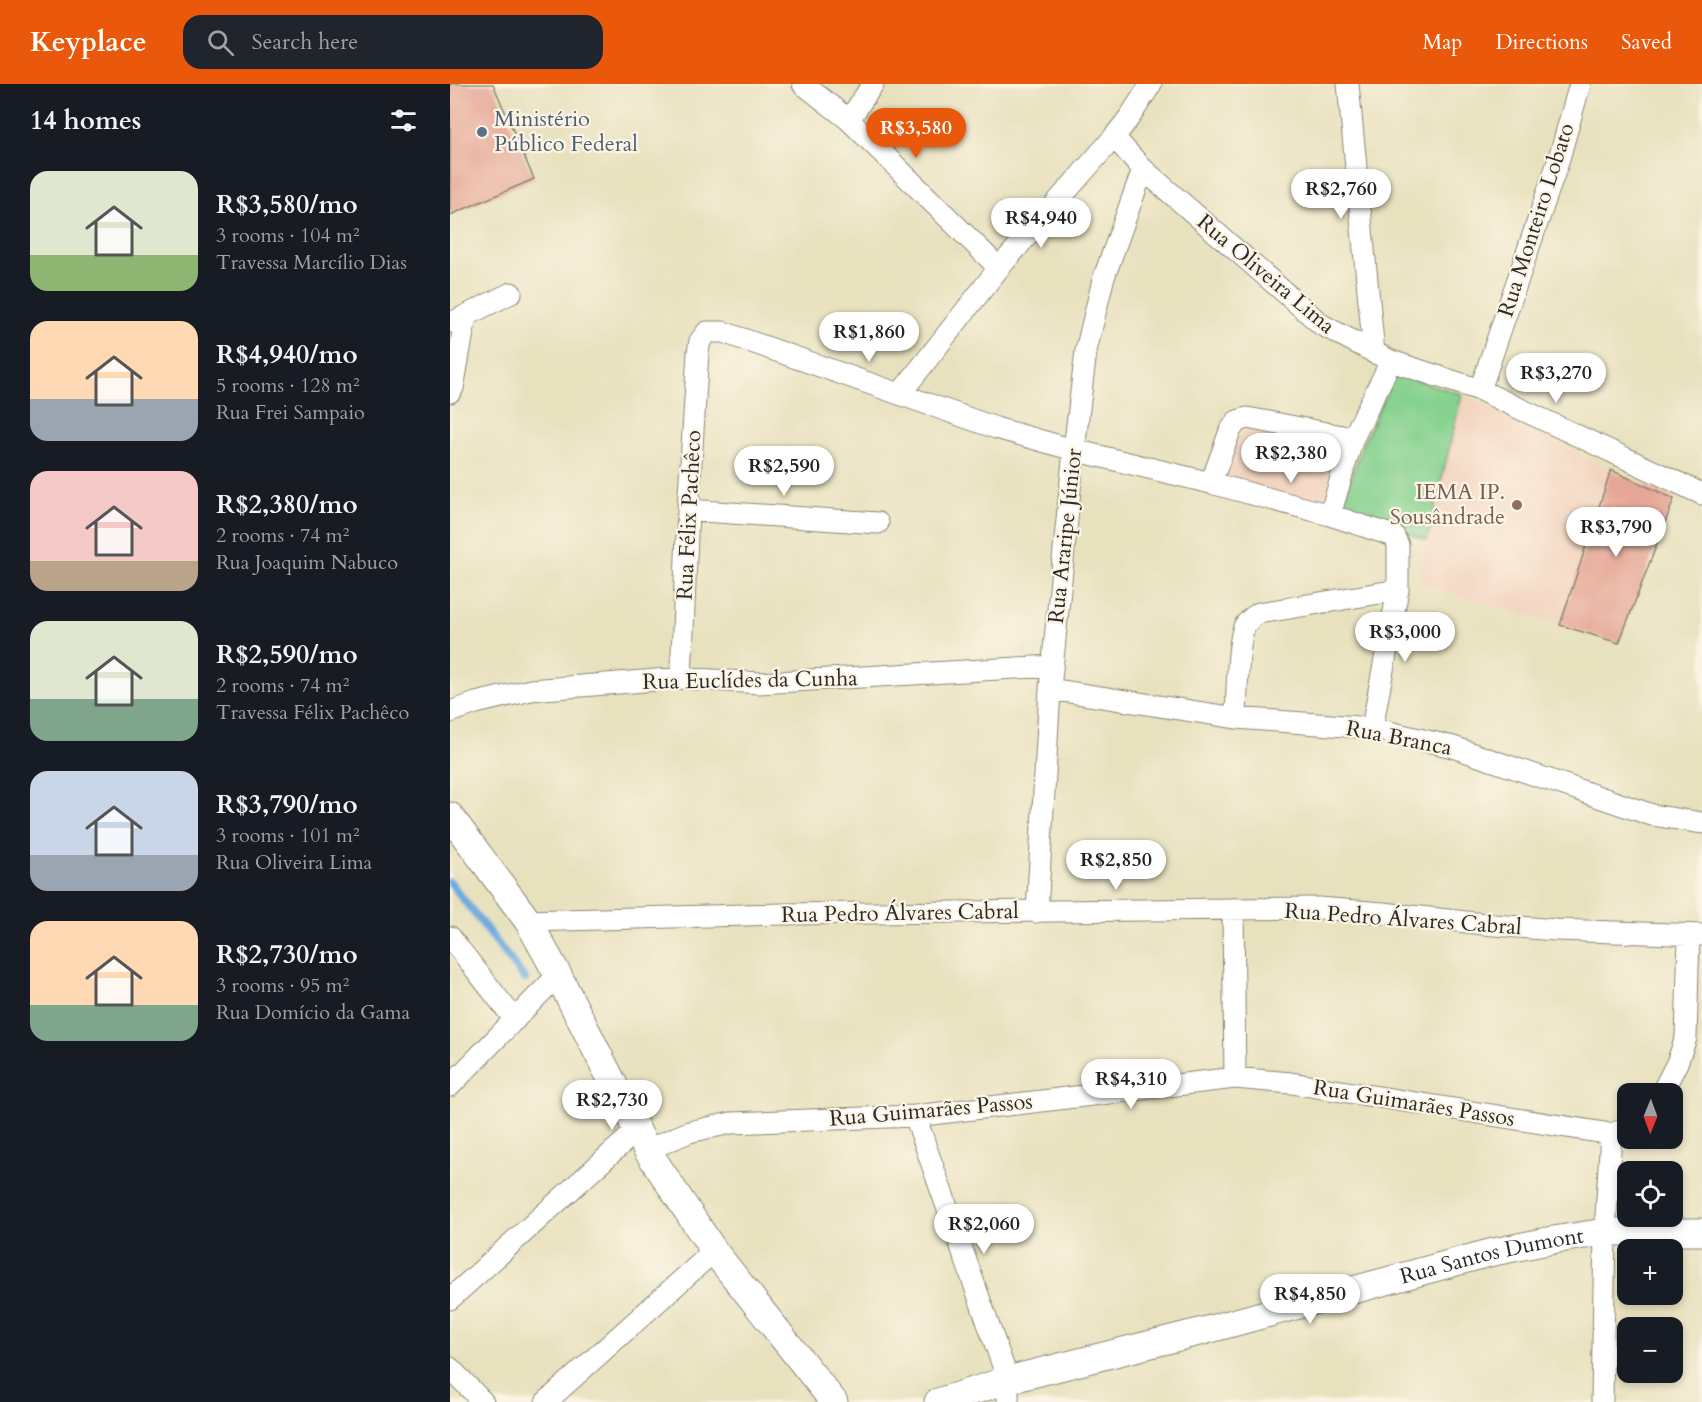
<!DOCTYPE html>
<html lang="en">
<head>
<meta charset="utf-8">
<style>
  body { margin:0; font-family:Cardo,serif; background:#20242c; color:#f1f3f6; height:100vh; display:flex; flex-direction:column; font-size:22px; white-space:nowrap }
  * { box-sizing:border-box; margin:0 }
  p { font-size:20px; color:#9ea1a6 }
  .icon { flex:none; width:33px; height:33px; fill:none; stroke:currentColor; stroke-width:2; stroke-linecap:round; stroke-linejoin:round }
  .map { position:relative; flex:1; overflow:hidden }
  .panel { display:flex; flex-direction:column; background:#171b24; width:450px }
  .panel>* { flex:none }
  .needle { width:39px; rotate:181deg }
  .tools { position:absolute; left:1167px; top:999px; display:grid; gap:12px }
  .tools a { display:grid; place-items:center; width:66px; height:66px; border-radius:12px; background:#171b24; box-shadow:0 3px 9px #0003; font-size:30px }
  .price { position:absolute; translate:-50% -51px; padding:0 14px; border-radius:21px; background:#fff; color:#222; font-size:20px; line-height:39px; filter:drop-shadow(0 2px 3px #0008) }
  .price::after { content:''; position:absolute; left:50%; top:36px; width:18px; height:14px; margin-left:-9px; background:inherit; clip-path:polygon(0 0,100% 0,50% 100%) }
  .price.selected { background:#ea580c; color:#fff }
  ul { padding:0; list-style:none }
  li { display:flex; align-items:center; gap:18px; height:150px; padding:0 30px }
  li span { display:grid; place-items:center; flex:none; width:168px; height:120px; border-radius:18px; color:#555 }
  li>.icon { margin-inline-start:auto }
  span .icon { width:72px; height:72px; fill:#fffc; stroke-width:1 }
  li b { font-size:26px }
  h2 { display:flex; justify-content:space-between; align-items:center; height:72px; padding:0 30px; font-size:26px }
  header { display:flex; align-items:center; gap:36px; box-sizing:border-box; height:84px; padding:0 30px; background:#ea580c; color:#fff }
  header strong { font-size:28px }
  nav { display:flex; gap:33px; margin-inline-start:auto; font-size:21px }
  .search { width:420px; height:54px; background:#20242c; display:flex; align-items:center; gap:15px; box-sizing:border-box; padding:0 21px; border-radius:18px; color:#9ea1a6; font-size:22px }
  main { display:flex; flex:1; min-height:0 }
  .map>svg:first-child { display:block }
</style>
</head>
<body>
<header>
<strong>Keyplace</strong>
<div class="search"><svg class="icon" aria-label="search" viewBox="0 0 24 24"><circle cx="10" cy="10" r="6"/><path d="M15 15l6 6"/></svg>Search here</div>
<nav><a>Map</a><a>Directions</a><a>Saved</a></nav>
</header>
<main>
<section class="panel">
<h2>14 homes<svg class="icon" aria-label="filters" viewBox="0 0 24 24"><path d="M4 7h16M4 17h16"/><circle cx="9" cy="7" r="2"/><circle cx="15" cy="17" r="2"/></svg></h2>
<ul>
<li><span style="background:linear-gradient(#dfe7d0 70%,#8fb573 0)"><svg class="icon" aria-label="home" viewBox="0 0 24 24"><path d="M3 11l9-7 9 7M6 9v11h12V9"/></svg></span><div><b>R$3,580/mo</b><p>3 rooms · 104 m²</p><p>Travessa Marcílio Dias</p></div></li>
<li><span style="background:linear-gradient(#ffd9b3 65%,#9aa5b1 0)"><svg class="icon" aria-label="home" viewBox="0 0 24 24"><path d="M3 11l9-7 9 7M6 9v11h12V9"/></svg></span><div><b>R$4,940/mo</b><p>5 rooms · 128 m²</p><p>Rua Frei Sampaio</p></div></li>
<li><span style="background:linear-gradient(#f6c9c9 75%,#b9a48a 0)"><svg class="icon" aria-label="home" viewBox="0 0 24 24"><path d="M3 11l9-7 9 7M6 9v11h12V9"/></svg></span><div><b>R$2,380/mo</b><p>2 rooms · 74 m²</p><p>Rua Joaquim Nabuco</p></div></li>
<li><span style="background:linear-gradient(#dfe7d0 65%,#7fa58c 0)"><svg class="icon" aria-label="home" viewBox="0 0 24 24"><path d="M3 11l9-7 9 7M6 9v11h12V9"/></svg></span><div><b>R$2,590/mo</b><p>2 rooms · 74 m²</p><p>Travessa Félix Pachêco</p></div></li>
<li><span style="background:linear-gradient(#c9d6e8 70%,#9aa5b1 0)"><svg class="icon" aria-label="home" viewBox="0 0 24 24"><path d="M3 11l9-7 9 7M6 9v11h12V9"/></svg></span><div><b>R$3,790/mo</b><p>3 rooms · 101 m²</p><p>Rua Oliveira Lima</p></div></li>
<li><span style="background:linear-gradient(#ffd9b3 70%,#7fa58c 0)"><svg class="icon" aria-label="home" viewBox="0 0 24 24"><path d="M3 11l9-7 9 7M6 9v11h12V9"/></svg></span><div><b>R$2,730/mo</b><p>3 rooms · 95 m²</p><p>Rua Domício da Gama</p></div></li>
</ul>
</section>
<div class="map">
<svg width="1252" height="1318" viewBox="0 0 1252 1318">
  <rect width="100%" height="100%" fill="#fcf5e5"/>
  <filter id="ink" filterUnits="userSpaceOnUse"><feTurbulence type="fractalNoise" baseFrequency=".0167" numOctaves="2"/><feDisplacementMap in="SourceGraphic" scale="12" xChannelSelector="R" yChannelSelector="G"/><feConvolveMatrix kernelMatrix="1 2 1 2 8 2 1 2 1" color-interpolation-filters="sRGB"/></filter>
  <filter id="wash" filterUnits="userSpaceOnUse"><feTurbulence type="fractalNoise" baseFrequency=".008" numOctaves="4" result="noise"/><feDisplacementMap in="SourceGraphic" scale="24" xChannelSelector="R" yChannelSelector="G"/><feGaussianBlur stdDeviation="1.35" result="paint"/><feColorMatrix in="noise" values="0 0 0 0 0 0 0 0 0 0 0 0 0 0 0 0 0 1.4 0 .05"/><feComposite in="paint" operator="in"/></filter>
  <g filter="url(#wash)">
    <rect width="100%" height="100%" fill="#e8e1be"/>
    <!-- built -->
    <path fill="#f3d4bf" d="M1012 310 1161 386 1110 541 968 499 977 456Z
      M797 343 893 362 874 421 774 393 785 357Z"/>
    <!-- green -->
    <path fill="#85d18e" stroke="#587e5c" stroke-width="1.5" d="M945 290 1012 310 977 456 891 425 913 359Z"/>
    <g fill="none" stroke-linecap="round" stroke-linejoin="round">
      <!-- stream -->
      <path stroke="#6dabdf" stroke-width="8" d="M0 798 75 895"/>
    </g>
    <g id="blocks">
      <!-- building -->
      <path fill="#e6a796" d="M0 0H43L84 95 0 131Z
        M1161 386 1224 415 1169 559 1110 541Z"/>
    </g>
  </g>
  <g filter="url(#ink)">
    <use href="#blocks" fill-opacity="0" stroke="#8a8674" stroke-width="1.5"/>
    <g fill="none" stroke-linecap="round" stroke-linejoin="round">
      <defs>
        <path id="minor" d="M353 0 399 36 549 184
          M898 0 924 269
          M399 36 423 0
          M664 53 693 85 872 241 941 277 1030 306 1252 410
          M3 238 61 209
          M1030 306 1108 78 1130 0
          M0 308 3 304 16 232
          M450 310 549 184 664 53 679 34 701 0
          M903 354 797 334 787 337 780 347 761 399 880 431 944 452 948 461V506L922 644
          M238 426 428 439
          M880 431 903 354 941 277
          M231 594 238 426 248 268 250 257 257 248H273L546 344 624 366 761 399
          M600 605 786 634 922 644 1003 663 1202 731 1252 739
          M0 628 26 619 81 606 231 594 309 599 602 582
          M786 634C787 614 787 556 795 541 799 535 804 532 809 529L948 506
          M783 825 785 994
          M587 828 600 605 624 366 636 267 653 196 693 85
          M78 837 334 830 868 824 933 829 1044 841 1106 846 1252 851
          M0 853 65 936
          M0 1002 108 891
          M1211 1010 1227 979 1236 954 1239 851
          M465 1032 558 1296V1318
          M197 1066 239 1048 281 1039 465 1032 785 994 841 999 1161 1050 1178 1044
          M0 1215 187 1046
          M0 1284 33 1318
          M96 1318 264 1167
          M1152 1318 1155 1148 1161 1050"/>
        <g id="tertiary">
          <path d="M0 732 78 837 108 891 197 1066 264 1167 384 1318"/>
          <path id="s1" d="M488 1318 558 1296 757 1246 1039 1169 1103 1156 1155 1148H1252"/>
        </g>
      </defs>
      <!-- minor casing -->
      <use href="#minor" stroke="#8a8674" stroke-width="23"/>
      <!-- tertiary casing -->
      <use href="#tertiary" stroke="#8a8674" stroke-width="29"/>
      <!-- minor -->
      <use href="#minor" stroke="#fff" stroke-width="21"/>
      <!-- tertiary -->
      <use href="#tertiary" stroke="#fff" stroke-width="27"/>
    </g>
  </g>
  <!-- markers -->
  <circle fill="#5c6f8a" stroke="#fcf5e5" stroke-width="2" cx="32" cy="48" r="6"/>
  <circle fill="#8d6e63" stroke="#fcf5e5" stroke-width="2" cx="1067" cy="421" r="6"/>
  <g text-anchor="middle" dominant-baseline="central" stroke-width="4.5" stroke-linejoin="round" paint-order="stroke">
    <!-- service labels -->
    <g font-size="22" fill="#4e5e75" stroke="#fcf5e5" text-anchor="start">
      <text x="44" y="35">Ministério<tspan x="44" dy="25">Público Federal</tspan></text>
    </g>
    <!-- street labels -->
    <g font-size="22" fill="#2b2b2b" stroke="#fcf5e5">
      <text transform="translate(1086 136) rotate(-72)">Rua Monteiro Lobato</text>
      <text transform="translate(816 190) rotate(40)">Rua Oliveira Lima</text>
      <text transform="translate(239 431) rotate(-87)">Rua Félix Pachêco</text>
      <text transform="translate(615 452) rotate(-84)">Rua Araripe Júnior</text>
      <text transform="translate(300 596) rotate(-1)">Rua Euclídes da Cunha</text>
      <text transform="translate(949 654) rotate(11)">Rua Branca</text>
      <text transform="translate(450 829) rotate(-1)">Rua Pedro Álvares Cabral</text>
      <text transform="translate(953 835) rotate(4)">Rua Pedro Álvares Cabral</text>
      <text transform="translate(964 1019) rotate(9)">Rua Guimarães Passos</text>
      <text transform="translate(481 1026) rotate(-5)">Rua Guimarães Passos</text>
      <text stroke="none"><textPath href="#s1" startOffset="573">Rua Santos Dumont</textPath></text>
    </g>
    <!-- education labels -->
    <g font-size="22" fill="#785e54" stroke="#fcf5e5" text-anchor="end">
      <text x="1055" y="408">IEMA IP.<tspan x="1055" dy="25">Sousândrade</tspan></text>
    </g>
  </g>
</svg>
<div class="tools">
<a><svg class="needle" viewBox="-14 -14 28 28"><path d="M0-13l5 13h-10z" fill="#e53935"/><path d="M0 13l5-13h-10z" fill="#9ea1a6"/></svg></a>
<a><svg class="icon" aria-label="locate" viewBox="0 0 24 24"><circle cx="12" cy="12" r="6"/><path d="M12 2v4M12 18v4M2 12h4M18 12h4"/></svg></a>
<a>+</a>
<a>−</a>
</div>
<b class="price selected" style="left:466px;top:75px">R$3,580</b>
<b class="price" style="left:891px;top:136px">R$2,760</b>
<b class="price" style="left:591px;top:165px">R$4,940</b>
<b class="price" style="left:419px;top:279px">R$1,860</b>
<b class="price" style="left:1106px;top:320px">R$3,270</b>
<b class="price" style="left:841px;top:400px">R$2,380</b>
<b class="price" style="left:334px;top:413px">R$2,590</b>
<b class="price" style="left:1166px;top:474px">R$3,790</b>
<b class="price" style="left:955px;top:579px">R$3,000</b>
<b class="price" style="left:666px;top:807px">R$2,850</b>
<b class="price" style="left:681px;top:1026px">R$4,310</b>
<b class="price" style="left:162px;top:1047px">R$2,730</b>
<b class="price" style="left:534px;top:1171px">R$2,060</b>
<b class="price" style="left:860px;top:1241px">R$4,850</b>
</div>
</main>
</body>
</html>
